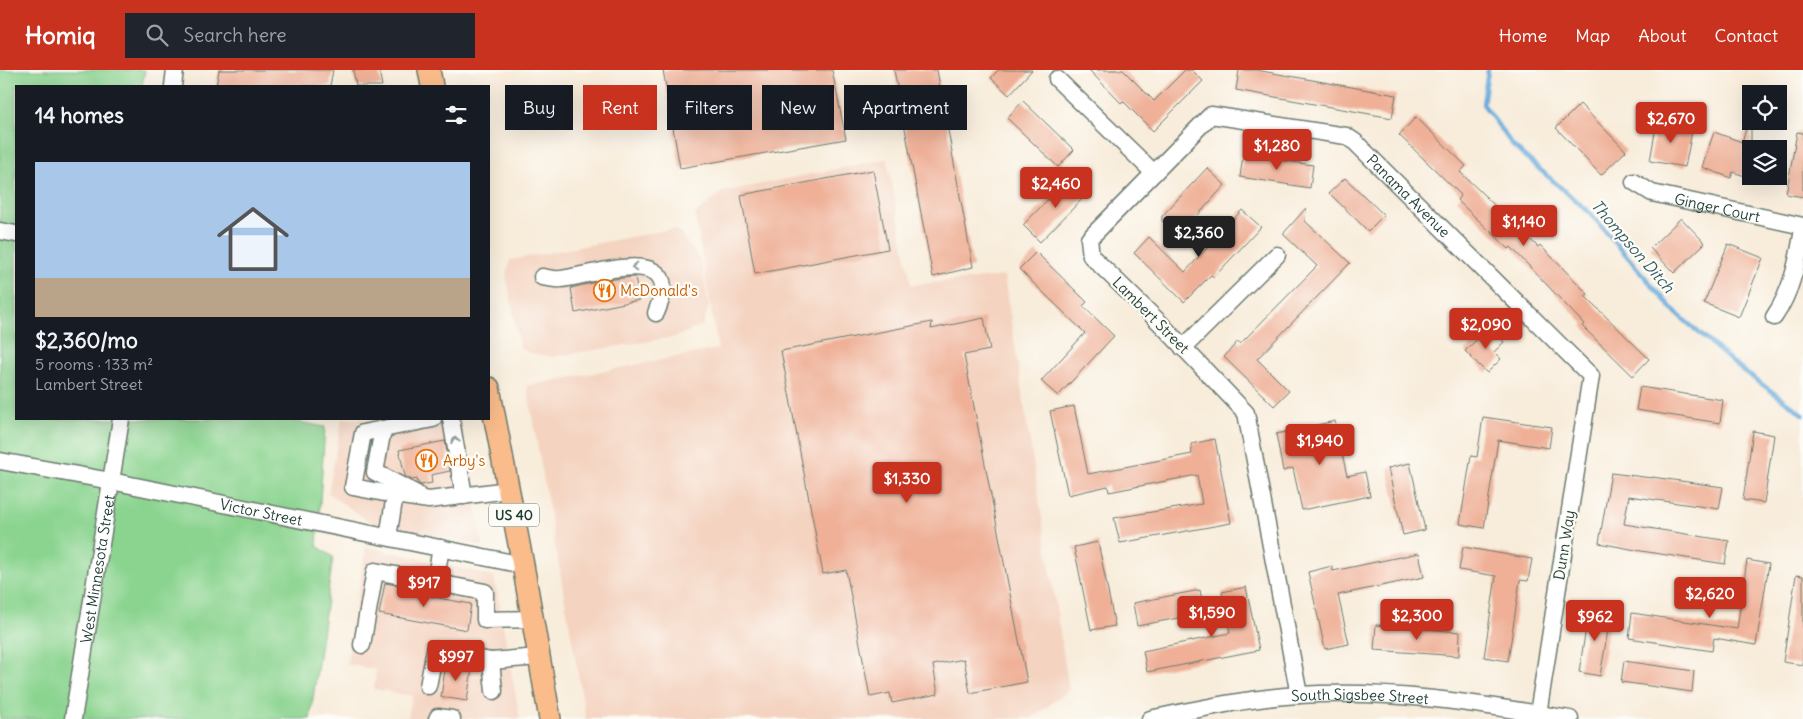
<!DOCTYPE html>
<html lang="en">
<head>
<meta charset="utf-8">
<style>
  body { margin:0; font-family:Delius,sans-serif; background:#20242c; color:#f1f3f6; height:100vh; display:flex; flex-direction:column; font-size:19px; white-space:nowrap }
  * { box-sizing:border-box; margin:0 }
  p { font-size:16px; color:#9ea1a6 }
  .icon { flex:none; width:28px; height:28px; fill:none; stroke:currentColor; stroke-width:2; stroke-linecap:round; stroke-linejoin:round }
  .map { position:relative; flex:1; overflow:hidden }
  .sheet { position:absolute; left:15px; top:15px; width:475px; height:335px; display:flex; flex-direction:column; background:#171b24; border-radius:0px; box-shadow:0 5px 20px #0002 }
  .sheet>* { flex:none }
  .banner { position:absolute; left:505px; top:15px; width:475px; height:45px; display:flex; gap:10px }
  .fabs { position:absolute; left:1742px; top:15px; display:grid; gap:10px }
  .fabs a { display:grid; place-items:center; width:45px; height:45px; border-radius:0px; background:#171b24; box-shadow:0 5px 20px #0002; font-size:25px }
  .price { position:absolute; translate:-50% -42px; padding:0 11px; border-radius:5px; background:#c8321e; color:#fff; font-size:16px; line-height:32px; filter:drop-shadow(0 1px 2px #0008) }
  .price::after { content:''; position:absolute; left:50%; top:30px; width:15px; height:11px; margin-left:-8px; background:inherit; clip-path:polygon(0 0,100% 0,50% 100%) }
  .price.active { background:#222; color:#fff }
  ul { padding:0; list-style:none }
  li { display:grid; align-content:center; gap:10px; height:265px; padding:0 20px }
  li span { display:grid; place-items:center; height:155px; border-radius:0px; color:#555 }
  li>.icon { margin-inline-start:auto }
  span .icon { width:90px; height:90px; fill:#fffc; stroke-width:1 }
  li b { font-size:21px }
  h2 { display:flex; justify-content:space-between; align-items:center; height:60px; padding:0 20px; font-size:21px }
  .tag { padding:0 18px; border-radius:0px; background:#171b24; box-shadow:0 5px 20px #0002; font-size:18px; line-height:45px }
  .tag.active { background:#c8321e; color:#fff }
  header { display:flex; align-items:center; gap:30px; box-sizing:border-box; height:70px; padding:0 25px; background:#c8321e; color:#fff }
  header strong { font-size:24px }
  nav { display:flex; gap:28px; margin-inline-start:auto; font-size:18px }
  .search { width:350px; height:45px; background:#20242c; display:flex; align-items:center; gap:12px; box-sizing:border-box; padding:0 18px; border-radius:0px; color:#9ea1a6; font-size:19px }
  .map>svg:first-child { display:block }
</style>
</head>
<body>
<header>
<strong>Homiq</strong>
<div class="search"><svg class="icon" aria-label="search" viewBox="0 0 24 24"><circle cx="10" cy="10" r="6"/><path d="M15 15l6 6"/></svg>Search here</div>
<nav><a>Home</a><a>Map</a><a>About</a><a>Contact</a></nav>
</header>
<div class="map">
<svg width="1803" height="649" viewBox="0 0 1803 649">
  <rect width="100%" height="100%" fill="#fdfcf7"/>
  <filter id="ink" filterUnits="userSpaceOnUse"><feTurbulence type="fractalNoise" baseFrequency=".02" numOctaves="2"/><feDisplacementMap in="SourceGraphic" scale="10" xChannelSelector="R" yChannelSelector="G"/><feConvolveMatrix kernelMatrix="1 2 1 2 8 2 1 2 1" color-interpolation-filters="sRGB"/></filter>
  <filter id="wash" filterUnits="userSpaceOnUse"><feTurbulence type="fractalNoise" baseFrequency=".0096" numOctaves="4" result="noise"/><feDisplacementMap in="SourceGraphic" scale="20" xChannelSelector="R" yChannelSelector="G"/><feGaussianBlur stdDeviation="1.12" result="paint"/><feColorMatrix in="noise" values="0 0 0 0 0 0 0 0 0 0 0 0 0 0 0 0 0 1.4 0 .05"/><feComposite in="paint" operator="in"/></filter>
  <g filter="url(#wash)">
    <rect width="100%" height="100%" fill="#f8ecda"/>
    <!-- built -->
    <path fill="#f4d3c0" d="M887 89 911 215 1004 206 1069 620 1031 649H586L527 316 718 279 695 145 722 122Z
      M673 159 679 162 701 191 709 236 703 255 675 267 552 287 530 283 520 278 506 205 510 190Z
      M342 349H460L483 476 371 453 328 423Z
      M366 476 494 506 520 649H408L412 626 374 619 376 600 347 594Z"/>
    <!-- green -->
    <path fill="#8bd490" stroke="#558862" d="M0 0H145L142 16H16V349H283L325 357 317 476 333 487 310 649H0Z"/>
    <g fill="none" stroke-linecap="round" stroke-linejoin="round">
      <!-- stream -->
      <path stroke="#66aadb" stroke-width="4.5" d="M1488 0 1483 34 1513 76 1590 143 1674 241 1738 297 1803 344"/>
    </g>
    <g id="blocks">
      <!-- building -->
      <path fill="#efb097" d="M219 0H333L330 16H216Z
        M353 0H379L382 16H356Z
        M663 0H832L846 69 680 98Z
        M894 0H937L973 197 933 207Z
        M998 0H1032L1009 25 991 8Z
        M1089 0H1123L1154 31 1185 0H1192L1203 11 1153 61 1123 31 1121 33Z
        M1239 0H1256L1396 25 1392 48 1236 20Z
        M1023 31 1074 80 1058 97 1007 48Z
        M1580 34 1626 81 1601 105 1556 58Z
        M1416 47 1466 96 1460 102 1538 177 1540 175 1588 224 1585 226 1649 289 1633 306 1582 256 1584 254 1511 177 1509 179 1457 130 1461 125 1399 65Z
        M1749 50H1751V108L1733 102 1731 108 1702 97 1714 62 1742 72Z
        M1657 51 1693 57 1685 97 1650 91Z
        M1797 62 1803 63V127L1786 124Z
        M1243 85 1313 95 1310 118 1240 107Z
        M1207 98 1225 115 1179 166 1162 151V146Z
        M873 100 888 179 755 204 741 125Z
        M1071 106 1089 122 1040 172 1023 155Z
        M1345 108 1384 145 1368 161 1329 123Z
        M1306 138 1305 151 1350 193 1257 289 1289 321 1274 336 1224 287 1238 271 1240 274 1317 196 1283 164Z
        M1242 140 1261 157 1214 207 1211 205 1184 232 1134 183 1149 167 1185 202Z
        M1681 148 1705 173 1674 203 1650 178Z
        M1728 174 1763 188 1739 247 1704 233Z
        M1036 182 1087 232 1083 236 1114 266 1058 326 1041 311 1085 263 1019 199Z
        M635 207 639 230 575 243 571 218 605 210Z
        M984 248 990 280 964 285 1027 612 970 623 964 589 933 595 938 624 892 633 890 623 870 627 846 500 823 504 781 281 932 252 931 259Z
        M1490 257 1504 272 1494 282 1501 289 1487 303 1465 281Z
        M1640 317 1723 330 1720 353 1636 340Z
        M1074 336 1088 404 1192 384 1191 374 1215 369 1231 453 1120 473 1114 448 1202 434 1197 405 1109 422 1108 416 1068 425 1050 341Z
        M1483 347 1552 357 1549 378 1498 370 1484 458 1460 454 1471 386 1477 387Z
        M1335 351 1347 406 1365 402 1370 426 1302 440 1293 398 1283 401 1276 364Z
        M1753 361 1774 365 1764 433 1743 430Z
        M445 371 450 401 431 405 432 413 421 415 418 413 417 409 412 410 405 406 399 380Z
        M1410 393 1425 460 1403 465 1388 398Z
        M1611 403 1652 408V407L1723 417 1719 439 1629 426 1624 454 1729 471 1725 494 1641 481 1599 473Z
        M1098 472 1115 556 1091 560 1074 477Z
        M1463 477 1532 489 1528 511 1520 510 1508 591 1484 587 1496 506 1459 500Z
        M1419 483 1424 507 1338 525 1349 574 1325 579 1308 502 1332 496 1333 501Z
        M1747 490 1769 494 1756 575 1714 568 1712 581 1629 568 1632 543 1737 559Z
        M1796 505 1803 506V595L1783 592Z
        M385 513 412 518 411 523 471 534 467 560 379 544Z
        M1246 517 1259 580 1147 602 1143 581 1230 563 1222 522Z
        M1200 520 1204 543 1137 556 1133 533Z
        M1589 539 1611 543 1600 606 1579 602Z
        M1376 555 1460 562 1459 586 1374 580Z
        M1624 591 1694 601 1692 622 1621 612Z
        M446 592 472 598 467 631 441 627Z"/>
    </g>
  </g>
  <g filter="url(#ink)">
    <use href="#blocks" fill-opacity="0" stroke="#6b7a6e" stroke-width="1"/>
    <g fill="none" stroke-linecap="round" stroke-linejoin="round">
      <defs>
        <g id="minor">
          <path d="M1057 9 1154 103"/>
          <path d="M173 16 175 0"/>
          <path id="s1" d="M1634 112 1652 123 1803 156"/>
          <path d="M0 161 16 164"/>
          <path d="M542 207C549 208 555 210 561 209 584 207 661 179 663 217 664 225 659 235 656 243"/>
          <path d="M1774 247C1792 221 1798 190 1803 159"/>
          <path d="M1183 278 1277 185"/>
          <path d="M451 349 464 426"/>
          <path d="M383 359 375 402 417 424"/>
          <path id="s2" d="M0 391 111 411 523 495"/>
          <path d="M395 425 429 430 509 420"/>
          <path d="M388 467 395 425 353 417 363 363 433 349"/>
          <path d="M435 512 441 478"/>
          <path d="M362 575 375 501 485 522V550L533 549"/>
          <path d="M491 591 494 621"/>
          <path d="M428 616 435 580 491 591 539 587"/>
          <path id="s3" d="M1299 625 1246 343 1160 253 1091 186 1089 169 1211 45 1346 66 1355 72 1591 306 1538 644"/>
          <path id="s4" d="M73 649 121 349"/>
          <path d="M437 649 438 647 452 649"/>
          <path id="s5" d="M1150 649C1199 639 1249 628 1299 625 1391 619 1481 634 1570 649"/>
        </g>
        <path id="major" d="M429 0 432 16
          M489 318 523 495 550 649"/>
      </defs>
      <!-- minor casing -->
      <use href="#minor" stroke="#6b7a6e" stroke-width="19"/>
      <!-- major casing -->
      <use href="#major" stroke="#6b7a6e" stroke-width="24"/>
      <!-- minor -->
      <use href="#minor" stroke="#fff" stroke-width="16"/>
      <!-- major -->
      <use href="#major" stroke="#fabc8b" stroke-width="21"/>
    </g>
    <!-- one-way arrows -->
    <defs><path id="oneway-chevron" d="M-2-3.5L2.5 0L-2 3.5" fill="none" stroke-width="1.6" stroke-linecap="round" stroke-linejoin="round" transform="scale(1.25)"/></defs>
    <g stroke="#8f9e9a">
      <use href="#oneway-chevron" transform="translate(635 197) rotate(179)"/>
      <use href="#oneway-chevron" transform="translate(455 370) rotate(-100)"/>
    </g>
  </g>
  <!-- icons -->
  <defs>
    <symbol id="restaurant-ring" viewBox="-11 -11 22 22"><circle r="9.5" fill="#fdfcf7" stroke="#e8710a" stroke-width="1.5"/><path d="M-5-6h1v4h1v-4h1v4h1v-4h1v5L-1.5 .5V6h-2V.5L-5-1ZM5-6V6H3V1.5H1.5Q1.5-4 5-6Z" fill="#e8710a"/></symbol>
  </defs>
  <g fill-rule="evenodd">
    <use href="#restaurant-ring" x="592" y="208" width="25" height="25"/>
    <use href="#restaurant-ring" x="414" y="378" width="25" height="25"/>
  </g>
  <g text-anchor="middle" dominant-baseline="central" stroke-width="4.5" stroke-linejoin="round" paint-order="stroke">
    <!-- shield labels -->
    <rect fill="#fdfcf7" stroke="#62766e" stroke-width="1" x="489" y="433.5" width="50" height="23" rx="4"/>
    <g font-size="14" font-weight="bold" fill="#1f3d34">
      <text x="514" y="445">US 40</text>
    </g>
    <!-- street labels -->
    <g font-size="15" fill="#1f3d34" stroke="#fdfcf7">
      <text stroke="none"><textPath href="#s3" startOffset="922">Panama Avenue</textPath></text>
      <text stroke="none"><textPath href="#s1" startOffset="88">Ginger Court</textPath></text>
      <text transform="translate(1151 245) rotate(45)">Lambert Street</text>
      <text stroke="none"><textPath href="#s2" startOffset="266">Victor Street</textPath></text>
      <text transform="translate(1564 475) rotate(-81)">Dunn Way</text>
      <text stroke="none"><textPath href="#s4" startOffset="152">West Minnesota Street</textPath></text>
      <text stroke="none"><textPath href="#s5" startOffset="212">South Sigsbee Street</textPath></text>
    </g>
    <!-- food labels -->
    <g font-size="15" fill="#c56008" stroke="#fdfcf7" text-anchor="start">
      <text x="620" y="220">McDonald's</text>
      <text x="443" y="390">Arby's</text>
    </g>
    <!-- water labels -->
    <g font-size="16" font-style="italic" fill="#345e66" stroke="#fdfcf7">
      <text transform="translate(1633 176) rotate(49)">Thompson Ditch</text>
    </g>
  </g>
</svg>
<div class="fabs">
<a><svg class="icon" aria-label="locate" viewBox="0 0 24 24"><circle cx="12" cy="12" r="6"/><path d="M12 2v4M12 18v4M2 12h4M18 12h4"/></svg></a>
<a><svg class="icon" aria-label="layers" viewBox="0 0 24 24"><path d="M12 4l9 5-9 5-9-5zM3 14l9 5 9-5"/></svg></a>
</div>
<b class="price" style="left:1671px;top:74px">$2,670</b>
<b class="price" style="left:1277px;top:101px">$1,280</b>
<b class="price" style="left:1056px;top:139px">$2,460</b>
<b class="price" style="left:1524px;top:177px">$1,140</b>
<b class="price active" style="left:1199px;top:188px">$2,360</b>
<b class="price" style="left:1486px;top:280px">$2,090</b>
<b class="price" style="left:1320px;top:396px">$1,940</b>
<b class="price" style="left:907px;top:434px">$1,330</b>
<b class="price" style="left:424px;top:538px">$917</b>
<b class="price" style="left:1710px;top:549px">$2,620</b>
<b class="price" style="left:1212px;top:568px">$1,590</b>
<b class="price" style="left:1417px;top:571px">$2,300</b>
<b class="price" style="left:1595px;top:572px">$962</b>
<b class="price" style="left:456px;top:612px">$997</b>
<div class="banner">
<a class="tag">Buy</a>
<a class="tag active">Rent</a>
<a class="tag">Filters</a>
<a class="tag">New</a>
<a class="tag">Apartment</a>
</div>
<section class="sheet">
<h2>14 homes<svg class="icon" aria-label="filters" viewBox="0 0 24 24"><path d="M4 7h16M4 17h16"/><circle cx="9" cy="7" r="2"/><circle cx="15" cy="17" r="2"/></svg></h2>
<ul>
<li><span style="background:linear-gradient(#a9c7e8 75%,#b9a48a 0)"><svg class="icon" aria-label="home" viewBox="0 0 24 24"><path d="M3 11l9-7 9 7M6 9v11h12V9"/></svg></span><div><b>$2,360/mo</b><p>5 rooms · 133 m²</p><p>Lambert Street</p></div></li>
</ul>
</section>
</div>
</body>
</html>
